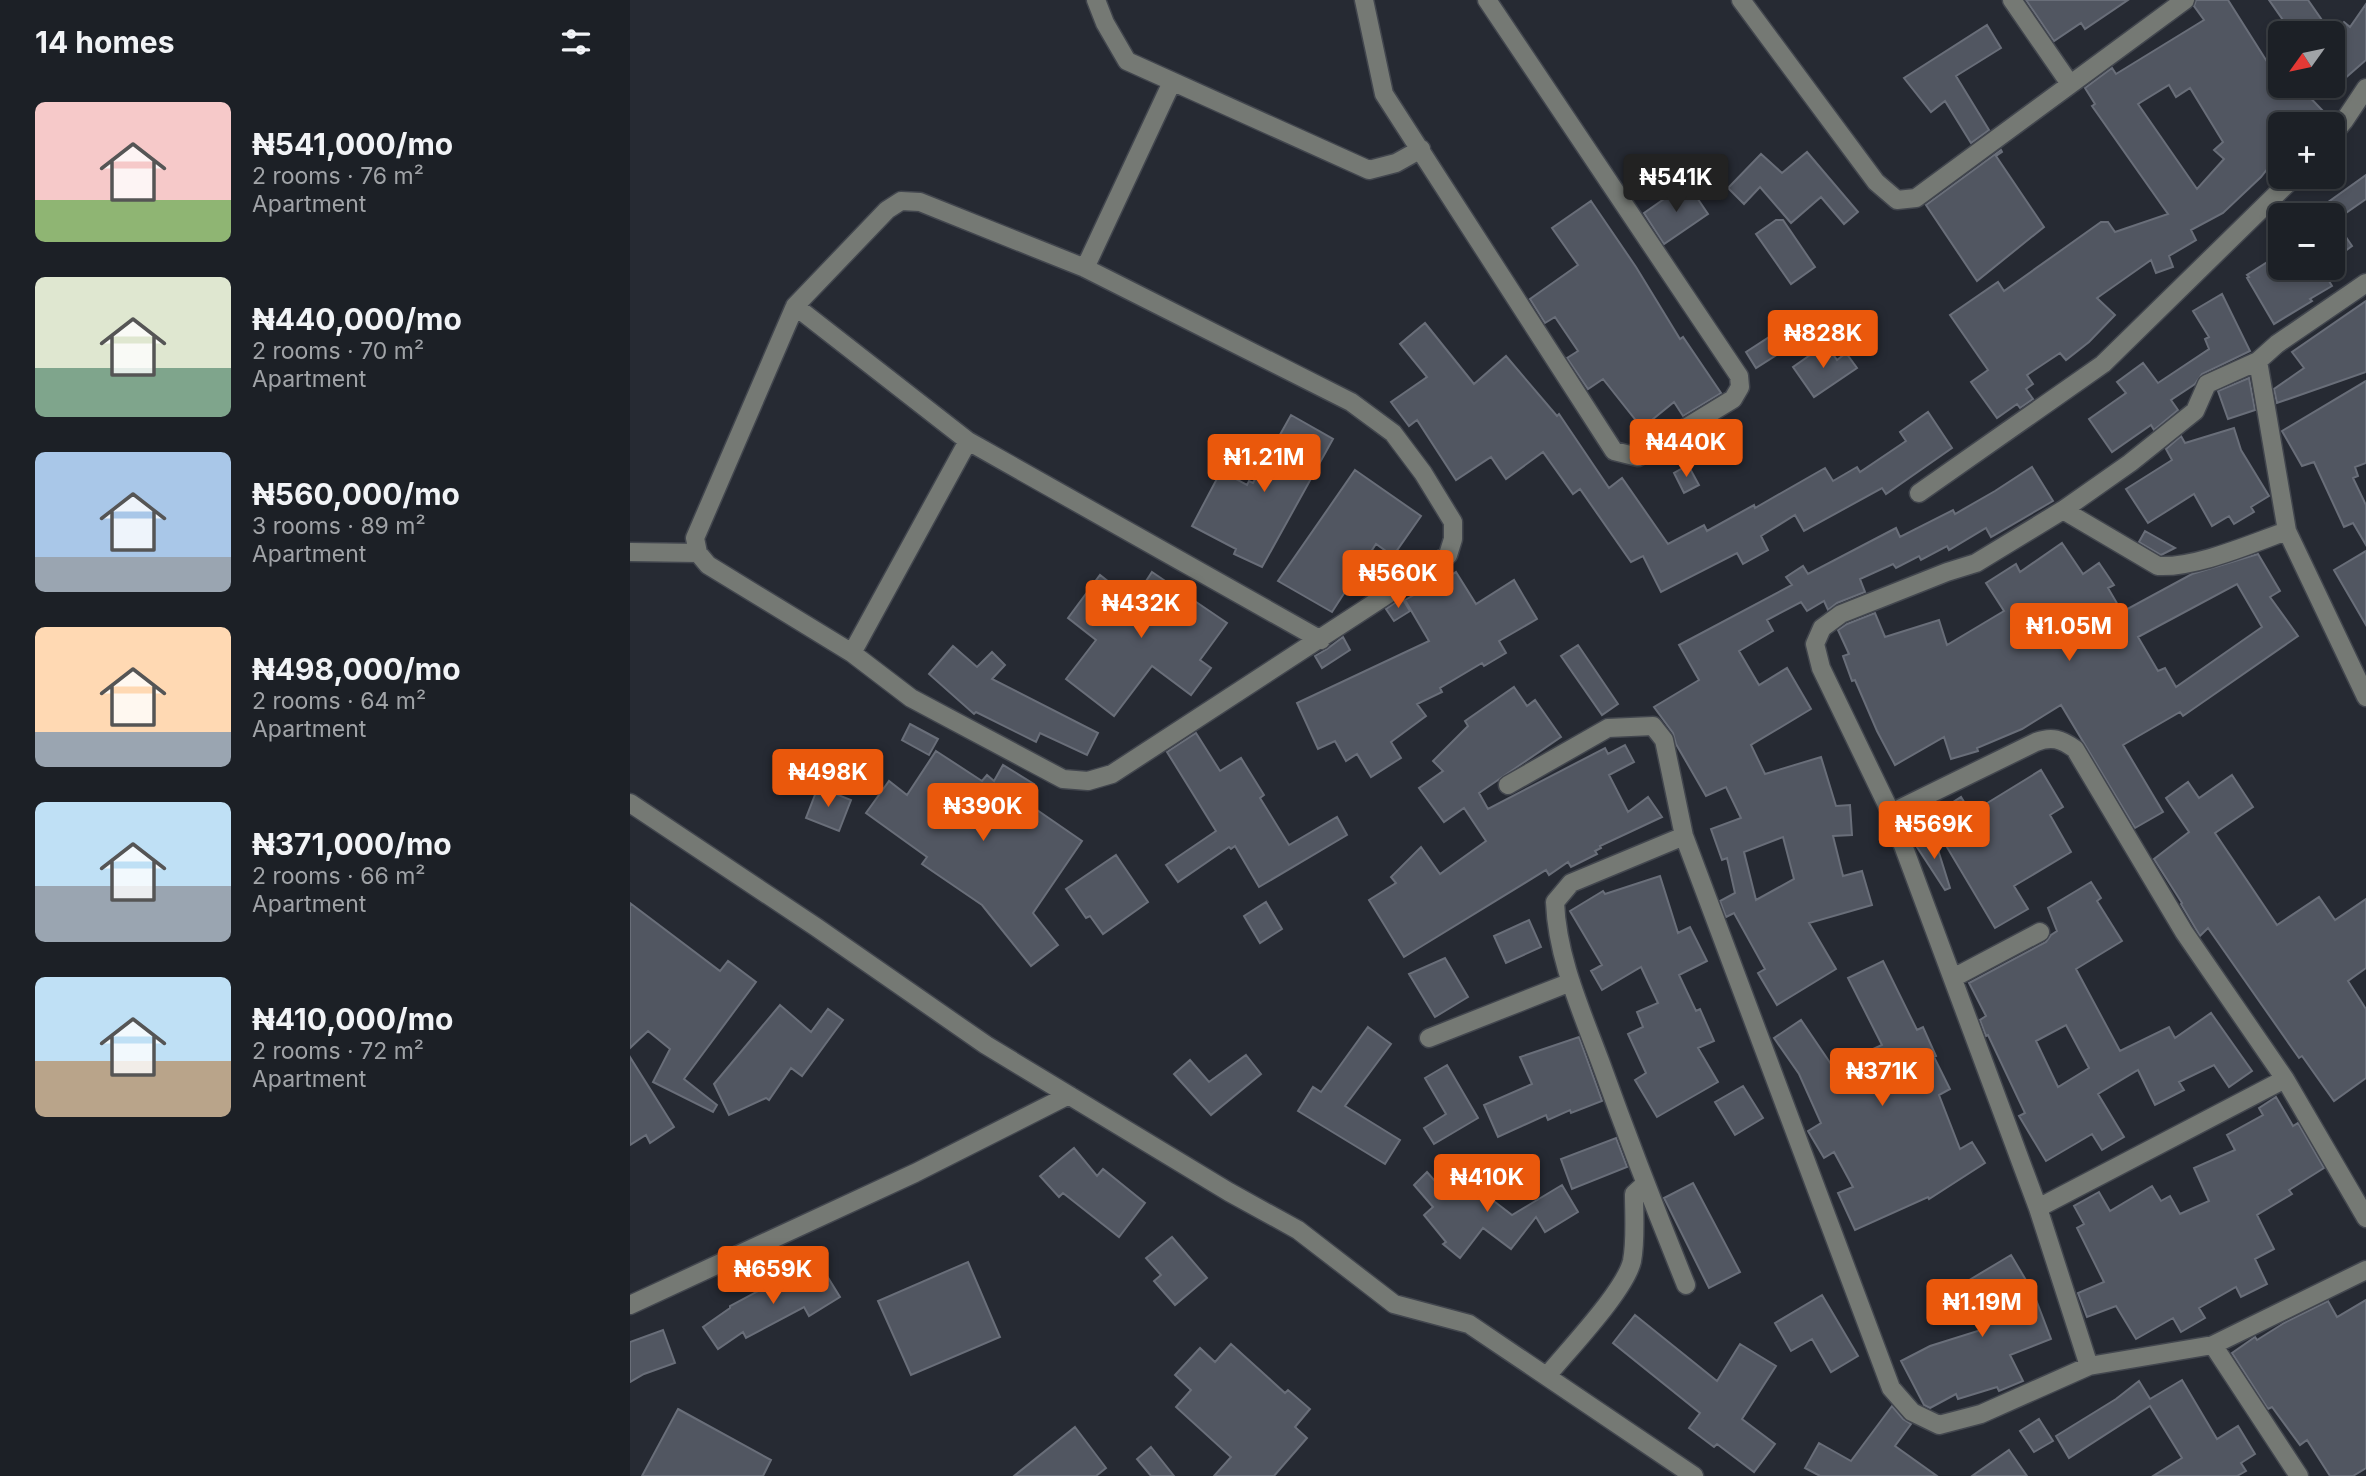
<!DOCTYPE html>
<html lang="en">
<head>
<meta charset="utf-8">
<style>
  body { margin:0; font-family:Inter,sans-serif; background:#25282e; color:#f1f3f6; height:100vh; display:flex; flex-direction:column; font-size:26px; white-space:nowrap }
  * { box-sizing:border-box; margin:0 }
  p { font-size:23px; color:#a0a3a7 }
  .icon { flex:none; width:38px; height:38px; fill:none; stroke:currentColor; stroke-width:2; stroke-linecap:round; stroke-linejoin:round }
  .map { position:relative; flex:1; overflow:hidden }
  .panel { display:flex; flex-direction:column; background:#1c2026; width:630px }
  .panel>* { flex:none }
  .needle { width:46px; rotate:237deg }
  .controls { position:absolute; left:1638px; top:21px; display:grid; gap:14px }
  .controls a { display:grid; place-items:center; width:77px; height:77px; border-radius:10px; background:#1c2026; box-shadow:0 4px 10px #0003,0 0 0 2px #3a3e43; font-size:35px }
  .price { position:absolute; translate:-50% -60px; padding:0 16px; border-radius:7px; background:#ea580c; color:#fff; font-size:23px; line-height:46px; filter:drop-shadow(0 2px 4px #0008) }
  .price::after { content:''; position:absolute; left:50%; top:42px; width:21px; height:16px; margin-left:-10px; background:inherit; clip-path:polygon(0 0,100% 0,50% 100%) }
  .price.on { background:#222; color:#fff }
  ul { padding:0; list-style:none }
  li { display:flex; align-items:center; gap:21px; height:175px; padding:0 35px }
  li span { display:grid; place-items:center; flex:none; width:196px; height:140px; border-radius:10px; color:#555 }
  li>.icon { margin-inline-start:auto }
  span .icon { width:84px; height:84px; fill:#fffc; stroke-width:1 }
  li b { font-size:30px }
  h2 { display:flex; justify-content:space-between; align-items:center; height:84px; padding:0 35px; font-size:30px }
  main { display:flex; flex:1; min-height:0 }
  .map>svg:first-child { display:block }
</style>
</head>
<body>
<main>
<section class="panel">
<h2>14 homes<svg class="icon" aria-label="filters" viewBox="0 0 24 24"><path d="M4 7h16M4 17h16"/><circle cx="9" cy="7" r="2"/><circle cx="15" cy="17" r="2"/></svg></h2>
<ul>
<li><span style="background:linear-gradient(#f6c9c9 70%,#8fb573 0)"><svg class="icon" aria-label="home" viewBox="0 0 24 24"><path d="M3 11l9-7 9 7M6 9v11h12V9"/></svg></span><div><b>₦541,000/mo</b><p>2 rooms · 76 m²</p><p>Apartment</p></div></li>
<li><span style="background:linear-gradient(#dfe7d0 65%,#7fa58c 0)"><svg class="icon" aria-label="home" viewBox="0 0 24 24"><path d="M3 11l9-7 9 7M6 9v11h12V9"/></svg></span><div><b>₦440,000/mo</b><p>2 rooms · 70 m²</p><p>Apartment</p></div></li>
<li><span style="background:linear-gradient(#a9c7e8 75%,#9aa5b1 0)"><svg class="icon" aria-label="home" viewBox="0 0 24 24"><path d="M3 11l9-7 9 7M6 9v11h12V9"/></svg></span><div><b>₦560,000/mo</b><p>3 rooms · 89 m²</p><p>Apartment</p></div></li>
<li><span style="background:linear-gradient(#ffd9b3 75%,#9aa5b1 0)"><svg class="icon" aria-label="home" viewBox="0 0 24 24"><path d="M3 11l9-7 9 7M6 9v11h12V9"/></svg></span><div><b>₦498,000/mo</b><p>2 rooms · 64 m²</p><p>Apartment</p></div></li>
<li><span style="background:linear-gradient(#bfe0f5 60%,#9aa5b1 0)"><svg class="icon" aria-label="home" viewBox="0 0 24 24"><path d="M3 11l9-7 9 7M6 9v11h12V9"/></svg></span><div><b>₦371,000/mo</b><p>2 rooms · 66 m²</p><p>Apartment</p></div></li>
<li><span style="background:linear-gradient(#bfe0f5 60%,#b9a48a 0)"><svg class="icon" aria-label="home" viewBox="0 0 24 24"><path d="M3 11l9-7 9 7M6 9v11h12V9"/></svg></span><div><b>₦410,000/mo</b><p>2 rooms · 72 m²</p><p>Apartment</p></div></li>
</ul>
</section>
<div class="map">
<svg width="1736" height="1476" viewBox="0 0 1736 1476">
  <rect width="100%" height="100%" fill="#262a33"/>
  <!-- building -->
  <path fill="#515661" stroke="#696e79" stroke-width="2" fill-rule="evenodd" d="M1396 0H1498L1455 29 1451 23 1424 41Z
    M1566 0H1598L1636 60 1650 48V86H1669L1693 111 1679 124H1650V171L1642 163 1631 177 1593 213 1561 230 1566 240 1539 256 1543 267 1526 273 1521 260 1467 298 1485 315 1459 342 1436 360 1430 353 1397 375 1403 384 1396 389 1403 399 1390 408 1387 404 1367 418 1341 382 1358 370 1320 315 1368 282 1374 291 1471 222H1478L1485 232 1538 214 1462 106 1465 104 1455 88 1482 68 1486 74 1574 20 1564 6ZM1539 85 1546 97 1560 88 1593 142 1584 150 1594 159 1567 189 1508 104Z
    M1639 0H1678L1701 33H1662Z
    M1736 4V60L1713 80 1703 68V32L1714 22 1720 27Z
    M1357 25 1371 48 1326 76 1359 130 1341 143 1315 101 1301 112 1274 78Z
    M1371 150 1372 152 1366 156 1414 227 1347 281 1296 205Z
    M1177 152 1228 212 1214 224 1191 197 1161 223 1130 187 1114 204 1098 188 1131 154 1152 173Z
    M1736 175V199L1713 215H1680Z
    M1057 183 1078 214 1034 244 1014 213Z
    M961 201 1006 267 1050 339 1053 337 1091 393 1053 416 1044 402 1012 428 973 379 958 389 937 358 948 351 925 317 915 323 900 299 948 265 922 228Z
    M1703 218 1722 246 1703 260Z
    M1146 220H1153L1185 267 1161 284 1126 234Z
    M1650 254V268H1691L1702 286 1680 299 1682 301 1644 324 1617 278 1619 277 1617 275Z
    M1592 294 1620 351 1572 374 1565 384 1541 400 1548 410 1524 430 1521 425 1482 452 1459 419 1496 393 1487 382 1513 363 1528 383 1579 349 1575 339 1579 337 1563 311Z
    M1736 301V372L1647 403 1644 389 1674 368 1662 352Z
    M795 323 844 384 876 356 927 416 929 414 979 488 992 478 1038 544 1074 525 1077 531 1124 505 1125 508 1195 468 1203 481 1227 467 1230 472 1276 441 1270 432 1298 412 1322 448 1256 494 1252 488 1174 531 1165 515 1131 536 1138 550 1113 564 1107 553 1031 592 1013 556 1001 562 950 489 943 494 913 452 876 479 861 457 826 480 787 420 779 426 761 402 797 377 770 344Z
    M1153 328 1164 344 1126 368 1116 352Z
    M1196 344 1207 360 1216 353 1227 368 1184 397 1163 367Z
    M1619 378 1625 410 1598 419 1588 391Z
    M1736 381V463L1725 467 1728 476 1723 478 1736 505V545L1723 523 1714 527 1684 462 1672 466 1652 431Z
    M661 415 703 439 632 567 604 554 606 549 562 526 591 471 617 485 619 481 623 483Z
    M1604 428 1611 450 1639 496 1621 507 1624 512 1604 524 1599 516 1582 526 1564 494 1518 523 1496 489 1542 460 1536 449 1551 436 1555 443Z
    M1058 465 1069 485 1054 493 1044 473Z
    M1402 467 1423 501 1361 537 1356 528 1319 550 1317 546 1291 560 1289 556 1266 568 1263 564 1230 579 1235 592 1207 603 1198 610 1194 601 1177 611 1171 602 1137 620 1143 631 1109 651 1129 685 1157 668 1181 709 1121 745 1135 774 1191 757 1206 806 1220 805 1222 835 1203 836 1213 876 1232 871 1242 905 1179 923 1206 969 1147 1005 1128 973 1135 969 1104 913 1096 917 1090 901 1105 893 1097 858 1092 860 1081 829 1111 818 1096 787 1076 796 1046 744 1043 733 1024 707 1069 680 1049 645 1162 585 1156 577 1173 566 1178 574 1266 528 1270 537 1323 510 1325 514 1365 491ZM1153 837 1164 879 1126 900 1114 852Z
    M725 470 791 516 763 556 746 544 702 612 648 581Z
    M1515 531 1545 548 1531 555 1509 542Z
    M1432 543 1453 574 1469 563 1484 585 1478 588 1492 612 1562 574 1628 554 1650 591 1640 597 1668 636 1553 716 1550 712 1493 745 1533 812 1505 828 1431 705 1392 729 1347 748 1348 751 1321 759 1314 737 1265 765 1247 731 1225 680 1222 681 1213 656 1219 654 1208 630 1217 624 1245 613 1255 637 1309 620 1317 645 1374 611 1356 583 1386 564 1390 572ZM1607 584 1632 627 1546 687 1535 668 1528 671 1508 637Z
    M1736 551V625L1704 570Z
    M522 572 597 623 570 660 581 668 561 695 522 666 484 716 436 679 466 640 438 618 470 575 503 601Z
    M826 572 846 604 884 580 907 619 869 641 876 653 854 666 852 663 810 688 812 692 787 704 796 716 761 742 771 758 741 777 727 754 716 761 705 741 688 749 667 703 799 641 775 600 791 591 792 594Z
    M772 598 780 611 764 621 756 609Z
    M713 637 720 650 692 668 685 656 697 649Z
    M948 645 988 704 972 715 931 656Z
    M323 646 347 667 362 652 375 665 362 679 468 733 457 755 410 733 406 742 346 712 344 714 299 674Z
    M884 687 897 706 905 700 931 737 849 793 858 809 975 748 978 754 995 745 1004 762 979 775 998 812 1018 797 1032 817 970 846 971 848 965 851 967 854 941 867 938 862 919 875 916 870 774 957 739 900 766 883 761 877 791 847 810 874 856 841 834 808 814 822 789 788 813 771 803 761 838 726 835 721Z
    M280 724 308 739 299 755 272 740Z
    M566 733 590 771 611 758 634 795 630 798 659 845 707 817 717 835 629 887 605 846 601 849 599 847 548 882 536 865 586 831 537 752Z
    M306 751 352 781 357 775 364 781 373 765 404 784 394 801 452 841 403 913 428 945 401 966 352 905 292 864 297 857 236 813 259 781 277 795Z
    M1411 770 1433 807 1420 815 1441 852 1384 886 1398 909 1365 928 1308 832H1306L1297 819 1331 797 1341 813Z
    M1602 775 1623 807 1585 833 1647 925 1689 897 1705 920 1736 899V968L1718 981 1736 1009V1078L1704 1101 1672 1056 1669 1058 1578 928 1570 936 1551 904 1552 903 1524 859 1559 832 1536 798 1558 782 1569 798Z
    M188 787 221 800 209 831 176 818Z
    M1304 837 1320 888 1315 890 1287 847Z
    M486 855 518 902 473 934 460 916 456 918 436 889Z
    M1030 876 1048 933 1060 927 1077 961 1049 975 1066 1011 1070 1009 1084 1041 1068 1048 1088 1082 1027 1117 1005 1080 1016 1073 998 1034 1013 1027 1007 1012 1028 1003 1011 967 972 990 961 971 972 965 940 911 973 891 975 894Z
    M1461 882 1471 898 1467 901 1492 941 1446 969 1490 1051 1539 1027 1545 1038 1581 1013 1622 1071 1599 1087 1584 1065 1549 1082 1554 1090 1525 1105 1508 1070 1468 1094 1494 1137 1472 1150 1462 1134 1416 1161 1389 1116 1395 1113 1358 1035 1356 1036 1350 1020 1356 1016 1339 983 1416 942 1421 935 1427 931 1418 908ZM1436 1025 1459 1068 1428 1087 1406 1041Z
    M636 902 652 929 630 943 614 916Z
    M0 903 90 971 98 961 126 982 54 1079 87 1105 83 1112 23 1082 40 1049 18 1031 0 1048Z
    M899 920 911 947 876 963 864 936Z
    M815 958 838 997 805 1017 779 974Z
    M1253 961 1287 1030 1293 1027 1306 1056 1304 1057 1320 1089 1309 1095 1330 1149 1342 1142 1355 1163 1299 1199 1298 1197 1225 1230 1208 1193 1223 1187 1204 1152 1194 1158 1178 1131 1191 1123 1169 1074 1144 1038 1171 1020 1203 1067 1252 1045 1218 978Z
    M150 1005 181 1032 198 1009 213 1020 172 1076 161 1068 139 1100 136 1098 99 1115 84 1084Z
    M738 1027 761 1044 715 1106 770 1140 755 1164 668 1111 683 1087 691 1092Z
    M949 1037 972 1101 941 1113 940 1110 918 1120 916 1115 868 1137 854 1105 902 1084 890 1057Z
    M616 1055 631 1074 581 1115 544 1074 560 1060 579 1082Z
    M0 1057 44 1127 20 1143 16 1135 0 1145Z
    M817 1065 848 1118 804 1144 794 1128 816 1114 795 1078Z
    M1113 1086 1133 1118 1105 1135 1085 1102Z
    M1646 1097 1663 1126 1668 1123 1694 1168 1659 1190 1662 1194 1627 1215 1644 1249 1625 1259 1637 1284 1611 1297 1606 1287 1569 1308 1575 1318 1551 1332 1543 1318 1506 1339 1486 1306 1457 1317 1448 1293 1474 1282 1447 1228 1454 1224 1444 1206 1469 1192 1480 1211 1522 1186 1531 1201 1540 1196 1550 1214 1579 1201 1564 1168 1605 1150 1597 1135 1633 1115 1629 1108Z
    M986 1138 997 1167 942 1189 931 1159Z
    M444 1148 467 1176 473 1169 515 1203 489 1237 433 1193 429 1197 410 1176Z
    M797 1172 817 1195 839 1178 847 1188 882 1215 932 1185 948 1212 915 1232 906 1217 881 1249 853 1228 830 1258 813 1244 816 1242 794 1215 803 1207 784 1185Z
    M1063 1183 1110 1272 1079 1288 1034 1198Z
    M542 1237 577 1278 545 1305 524 1281 531 1275 516 1258Z
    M1381 1255 1403 1292 1421 1339 1380 1355 1393 1381 1369 1391 1367 1387 1328 1399 1326 1394 1300 1408 1294 1405 1271 1361 1300 1346 1351 1330 1326 1288Z
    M338 1262 370 1337 281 1375 248 1301Z
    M189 1263 210 1297 179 1316 174 1307 116 1338 113 1332 88 1349 73 1327 100 1308V1306L149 1280 152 1286Z
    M1192 1295 1228 1356 1201 1372 1182 1339 1161 1351 1145 1323Z
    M1736 1300V1468L1723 1476H1700L1677 1440 1670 1445 1642 1407 1638 1409 1602 1353 1622 1339 1625 1337 1627 1340 1654 1323 1698 1301 1707 1317Z
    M1005 1315 1087 1381 1110 1344 1146 1366 1112 1419 1145 1444 1124 1472 1087 1444 1084 1447 1059 1428 1070 1413 983 1343Z
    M33 1330 45 1363 14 1374 0 1382V1342Z
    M601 1344 655 1393 658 1390 680 1409 665 1427 677 1438 644 1476H584L601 1457 546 1407 561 1390 545 1375 570 1348 585 1362Z
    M1552 1380 1587 1439 1608 1426 1625 1454 1611 1463 1616 1471 1607 1476H1523L1552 1458 1520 1406 1439 1458 1426 1436 1486 1399 1509 1381 1520 1399Z
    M1262 1406 1273 1419 1281 1424 1265 1446 1307 1476H1190L1175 1468 1189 1443 1221 1461Z
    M48 1409 141 1460 133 1476H12Z
    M1409 1419 1423 1441 1404 1452 1390 1431Z
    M445 1427 476 1468 466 1476H384Z
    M521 1447 544 1476H521L507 1459Z
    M1379 1450 1397 1476H1342Z"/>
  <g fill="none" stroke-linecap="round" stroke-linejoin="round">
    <defs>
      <path id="minor" d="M466 0 475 23 497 61 739 170 766 163 791 149
        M734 0 754 94 984 451 1008 457 1103 399 1110 387 1109 376 857 0
        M1111 0 1246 182 1267 200 1286 198 1555 0
        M1382 0 1440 84
        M1703 134 1714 121 1736 88
        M271 201 290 202 455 268 721 402 763 433 793 473 823 522V539L818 555 482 774 458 781 433 779 281 698 222 653 78 565 68 553 65 538 165 306 257 210Z
        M455 268 542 82
        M165 306 338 441 691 640
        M1628 361 1657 531 1736 697
        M1289 493 1473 364 1664 177
        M1433 510 1528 566C1566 568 1620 544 1657 531
        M0 552 68 553
        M222 653 338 441
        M878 785 978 728 1023 726 1034 740 1054 836 1261 1388 1282 1412 1309 1425 1351 1414 1459 1366 1583 1345 1736 1270
        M0 803 186 927 356 1045 599 1192 668 1230 764 1304 839 1324 1064 1476
        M1261 813 1406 742C1422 736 1431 739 1445 749L1554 932 1655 1079 1736 1218
        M1054 836 941 883 925 902C927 957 951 1010 970 1061 997 1136 1026 1211 1056 1285
        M1323 978 1410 932
        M799 1038 941 982
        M1408 1208 1655 1079
        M0 1305 285 1173 439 1095
        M1583 1345 1669 1476
        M1459 1366 1408 1208 1261 813 1191 668 1185 644 1192 628 1211 614 1317 572 1346 563 1433 510 1500 463 1565 411 1577 384 1628 361 1647 344 1736 283
        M917 1376C938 1350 995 1291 1002 1261 1006 1240 1004 1215 1004 1194L1015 1184"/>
    </defs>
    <!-- minor casing -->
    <use href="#minor" stroke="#42464e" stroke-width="21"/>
    <!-- minor -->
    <use href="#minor" stroke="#757974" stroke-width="18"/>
  </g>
</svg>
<div class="controls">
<a><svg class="needle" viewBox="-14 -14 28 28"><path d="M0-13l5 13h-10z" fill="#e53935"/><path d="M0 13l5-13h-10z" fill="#a0a3a7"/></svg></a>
<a>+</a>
<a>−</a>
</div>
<b class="price on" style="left:1046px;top:214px">₦541K</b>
<b class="price" style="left:1193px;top:370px">₦828K</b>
<b class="price" style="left:1056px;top:479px">₦440K</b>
<b class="price" style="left:634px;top:494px">₦1.21M</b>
<b class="price" style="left:768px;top:610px">₦560K</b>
<b class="price" style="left:511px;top:640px">₦432K</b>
<b class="price" style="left:1439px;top:663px">₦1.05M</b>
<b class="price" style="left:198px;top:809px">₦498K</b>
<b class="price" style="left:353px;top:843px">₦390K</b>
<b class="price" style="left:1304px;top:861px">₦569K</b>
<b class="price" style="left:1252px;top:1108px">₦371K</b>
<b class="price" style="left:857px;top:1214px">₦410K</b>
<b class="price" style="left:143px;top:1306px">₦659K</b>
<b class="price" style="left:1352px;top:1339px">₦1.19M</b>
</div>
</main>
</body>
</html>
